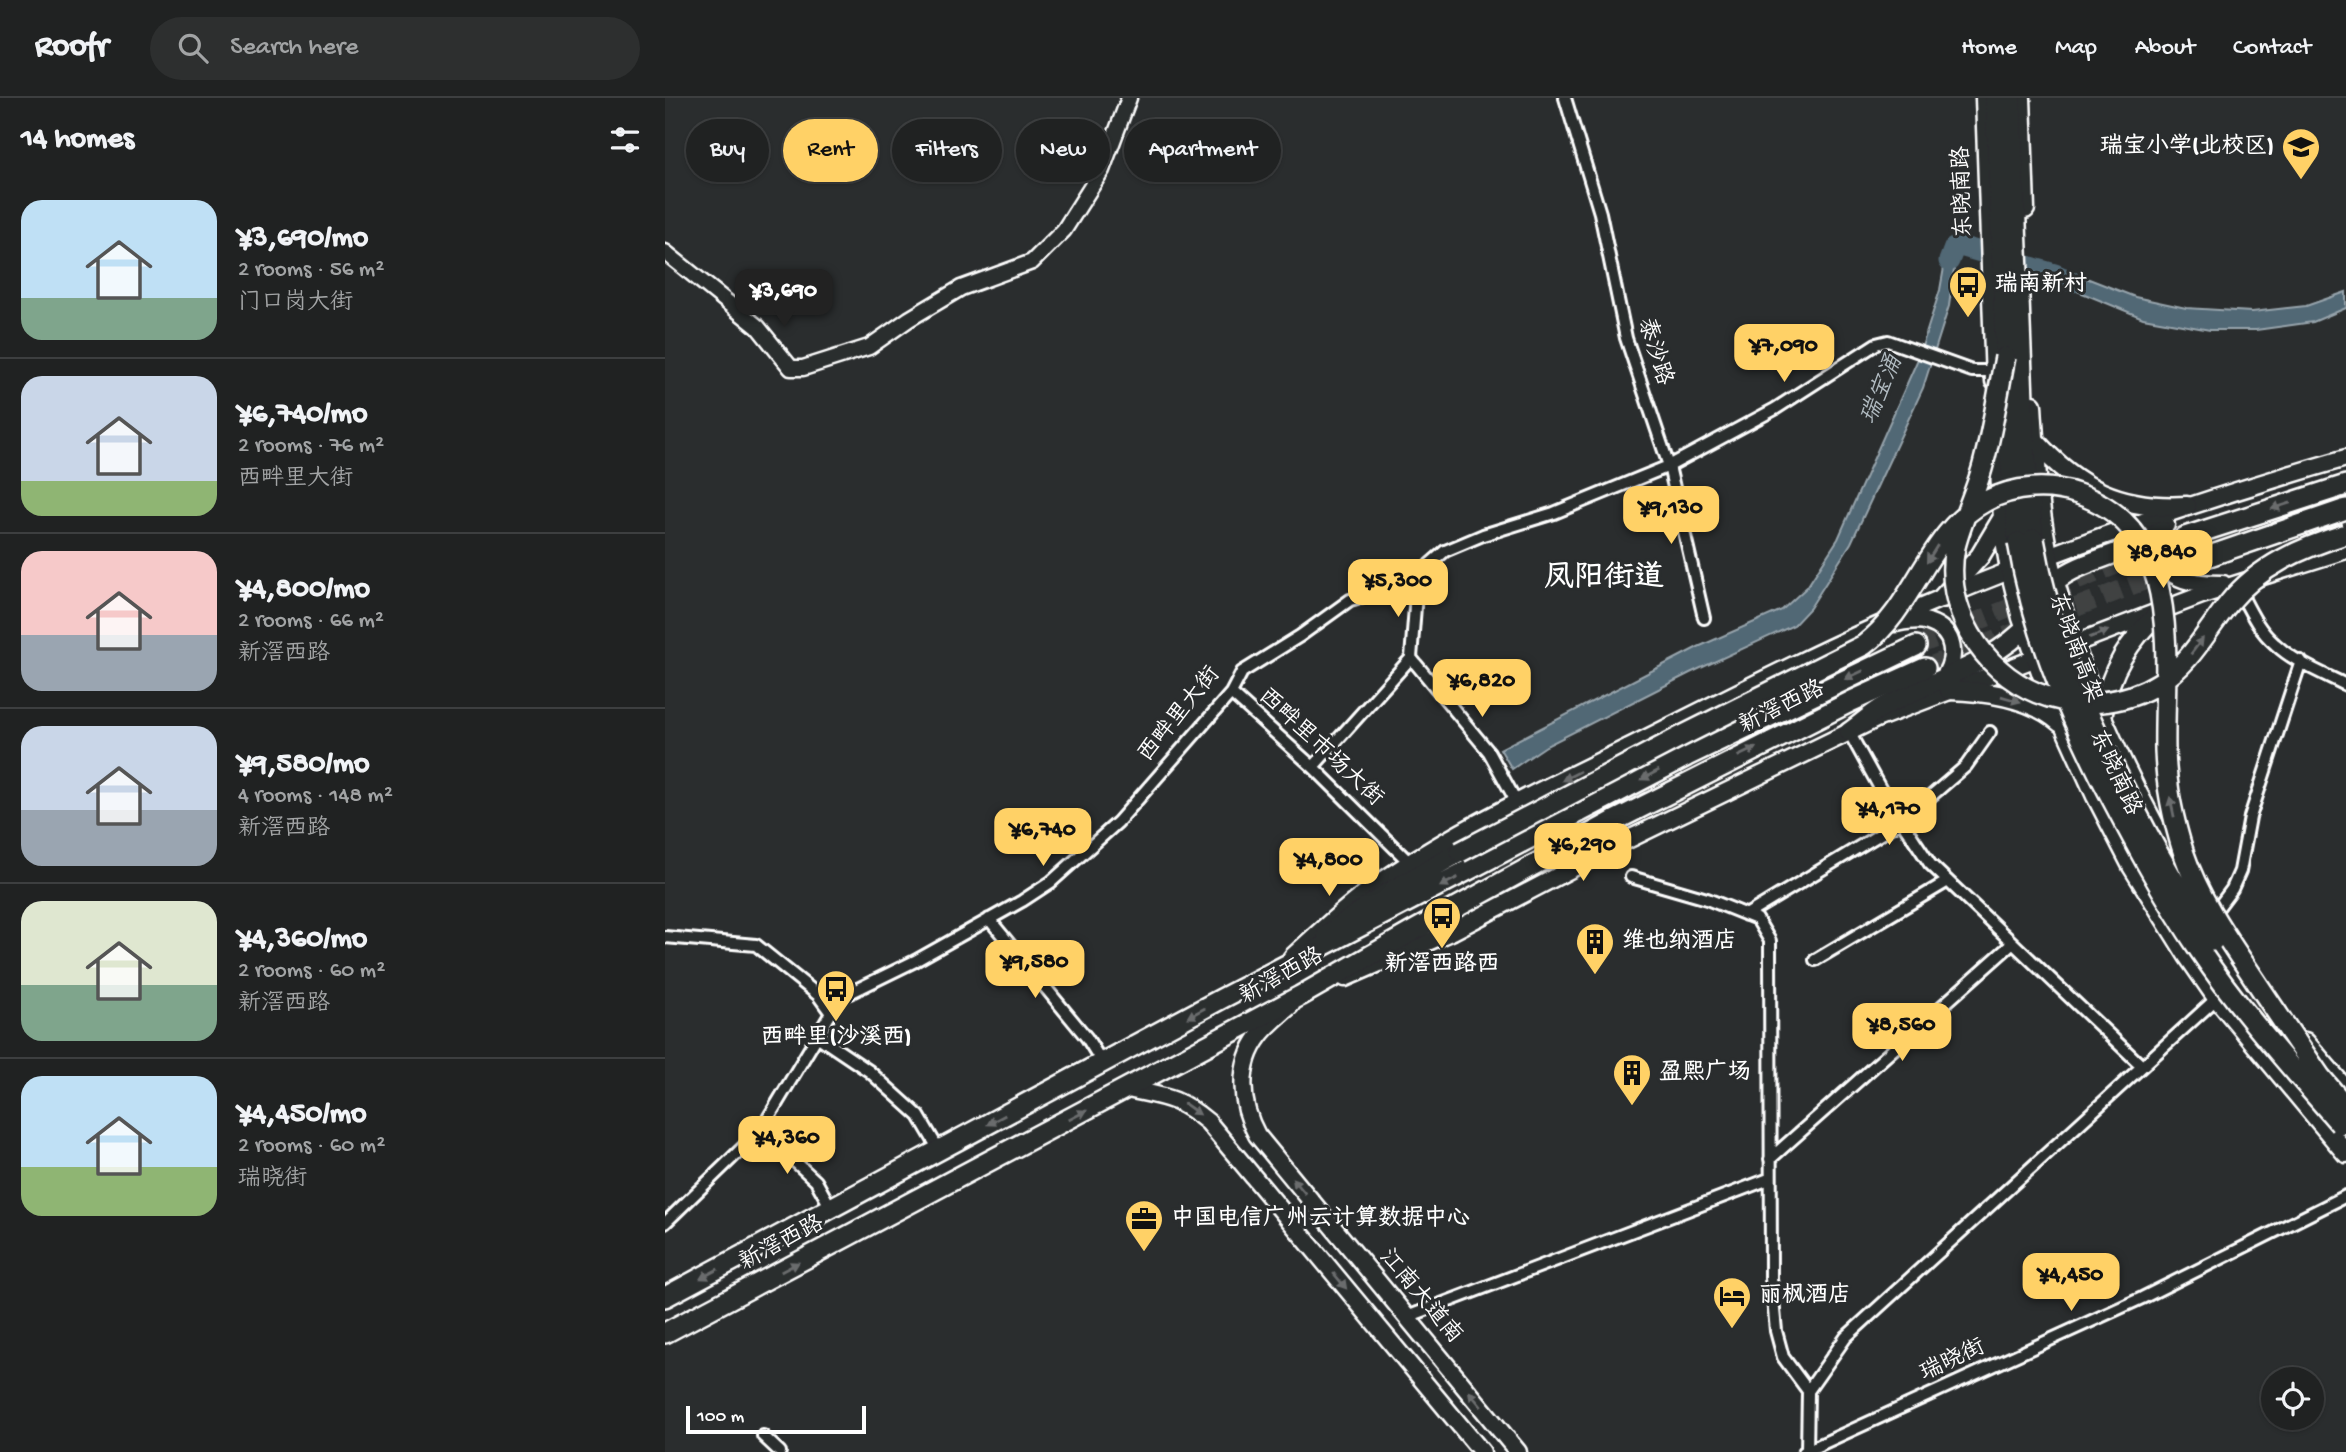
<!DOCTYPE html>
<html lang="en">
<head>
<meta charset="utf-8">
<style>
  body { margin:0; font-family:"Gochi Hand","LXGW WenKai TC",sans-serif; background:#2d2f2f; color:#f1f3f6; height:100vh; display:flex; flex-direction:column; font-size:26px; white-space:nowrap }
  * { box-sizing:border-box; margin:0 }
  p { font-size:23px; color:#a2a4a5 }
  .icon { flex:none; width:38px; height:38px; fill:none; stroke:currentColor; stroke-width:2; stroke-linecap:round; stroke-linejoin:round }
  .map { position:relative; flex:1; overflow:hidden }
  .side { display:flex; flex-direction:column; background:#202222; width:665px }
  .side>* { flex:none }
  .hud { position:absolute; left:21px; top:21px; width:665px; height:63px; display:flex; gap:14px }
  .controls { position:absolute; left:1596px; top:1269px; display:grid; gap:14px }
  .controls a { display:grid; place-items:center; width:63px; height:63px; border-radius:50%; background:#202222; box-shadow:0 2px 5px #0004,0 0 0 2px #3d3f40; font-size:35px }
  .scale { position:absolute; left:21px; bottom:18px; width:180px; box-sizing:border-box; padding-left:7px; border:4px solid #fff; border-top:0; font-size:19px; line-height:24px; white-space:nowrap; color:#fff; -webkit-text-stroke:5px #2a2d2e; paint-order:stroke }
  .price { position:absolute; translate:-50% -60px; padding:0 16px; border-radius:14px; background:#ffd166; color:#111; font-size:23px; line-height:46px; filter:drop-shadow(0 2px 4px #0008) }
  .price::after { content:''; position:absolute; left:50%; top:42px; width:21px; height:16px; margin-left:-10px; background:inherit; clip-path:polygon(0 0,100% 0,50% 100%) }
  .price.selected { background:#222; color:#fff }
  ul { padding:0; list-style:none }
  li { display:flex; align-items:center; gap:21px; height:175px; padding:0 21px }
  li+li { border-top:2px solid #3d3f40 }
  li span { display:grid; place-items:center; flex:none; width:196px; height:140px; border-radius:21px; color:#555 }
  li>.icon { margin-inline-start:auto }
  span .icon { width:84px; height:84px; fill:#fffc; stroke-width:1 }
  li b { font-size:30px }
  h2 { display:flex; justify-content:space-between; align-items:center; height:84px; padding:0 21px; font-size:30px }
  .tag { padding:0 24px; border-radius:32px; background:#202222; box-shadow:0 2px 5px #0004,0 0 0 2px #3d3f40; font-size:24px; line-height:63px }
  .tag.selected { background:#ffd166; color:#111 }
  header { display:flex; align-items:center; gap:42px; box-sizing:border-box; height:98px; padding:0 35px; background:#202222; border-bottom:2px solid #3d3f40 }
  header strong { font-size:33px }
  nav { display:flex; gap:38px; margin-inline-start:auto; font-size:24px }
  .search { width:490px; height:63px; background:#2d2f2f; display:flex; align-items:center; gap:18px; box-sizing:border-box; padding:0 24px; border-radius:38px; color:#a2a4a5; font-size:26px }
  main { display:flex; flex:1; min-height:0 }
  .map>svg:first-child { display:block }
</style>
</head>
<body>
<header>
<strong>Roofr</strong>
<div class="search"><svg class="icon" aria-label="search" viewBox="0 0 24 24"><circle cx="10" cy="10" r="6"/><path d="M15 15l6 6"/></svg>Search here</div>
<nav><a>Home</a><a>Map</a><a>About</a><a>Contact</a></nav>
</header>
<main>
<section class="side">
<h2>14 homes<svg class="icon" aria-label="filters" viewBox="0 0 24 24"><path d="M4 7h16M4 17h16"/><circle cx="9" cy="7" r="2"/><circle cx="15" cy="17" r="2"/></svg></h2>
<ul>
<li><span style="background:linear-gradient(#bfe0f5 70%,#7fa58c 0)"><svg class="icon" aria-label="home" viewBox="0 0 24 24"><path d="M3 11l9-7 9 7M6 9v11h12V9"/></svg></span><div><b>¥3,690/mo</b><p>2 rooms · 56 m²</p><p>门口岗大街</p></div></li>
<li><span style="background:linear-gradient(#c9d6e8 75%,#8fb573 0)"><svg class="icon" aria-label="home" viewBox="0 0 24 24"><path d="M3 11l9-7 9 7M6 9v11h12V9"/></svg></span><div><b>¥6,740/mo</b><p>2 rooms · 76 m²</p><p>西畔里大街</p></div></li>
<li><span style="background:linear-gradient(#f6c9c9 60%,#9aa5b1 0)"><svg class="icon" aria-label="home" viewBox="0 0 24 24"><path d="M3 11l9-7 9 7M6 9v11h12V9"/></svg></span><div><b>¥4,800/mo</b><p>2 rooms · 66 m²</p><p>新滘西路</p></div></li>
<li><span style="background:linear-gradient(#c9d6e8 60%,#9aa5b1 0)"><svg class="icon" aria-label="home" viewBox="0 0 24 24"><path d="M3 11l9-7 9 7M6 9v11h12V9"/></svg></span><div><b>¥9,580/mo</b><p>4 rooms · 148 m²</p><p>新滘西路</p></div></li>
<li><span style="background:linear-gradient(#dfe7d0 60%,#7fa58c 0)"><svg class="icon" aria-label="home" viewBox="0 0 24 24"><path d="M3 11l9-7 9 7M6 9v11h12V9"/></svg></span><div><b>¥4,360/mo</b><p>2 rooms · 60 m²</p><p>新滘西路</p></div></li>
<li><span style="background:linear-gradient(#bfe0f5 65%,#8fb573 0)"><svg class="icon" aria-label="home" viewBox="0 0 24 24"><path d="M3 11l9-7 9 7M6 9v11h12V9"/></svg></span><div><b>¥4,450/mo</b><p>2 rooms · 60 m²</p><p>瑞晓街</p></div></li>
</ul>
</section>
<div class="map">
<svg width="1681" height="1354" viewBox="0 0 1681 1354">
  <rect width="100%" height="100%" fill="#2a2d2e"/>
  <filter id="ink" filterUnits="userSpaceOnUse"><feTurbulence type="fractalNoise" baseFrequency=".0143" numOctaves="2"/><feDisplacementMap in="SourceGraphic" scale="14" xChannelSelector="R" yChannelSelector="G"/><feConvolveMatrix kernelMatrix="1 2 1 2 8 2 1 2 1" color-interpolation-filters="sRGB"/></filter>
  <g filter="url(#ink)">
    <!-- water -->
    <path fill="#516775" stroke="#97a4ac" stroke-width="2" d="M1301 138 1303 156 1291 157 1284 208 1258 290 1186 445 1145 510 1129 527 1025 575 881 648 847 671 835 651 1033 549 1117 512 1142 489 1173 441 1253 261 1275 192 1283 147 1289 139Z
      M1383 165 1470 199 1521 210 1587 214 1641 208 1681 194V210L1648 224 1591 232H1545L1478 220 1383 181Z"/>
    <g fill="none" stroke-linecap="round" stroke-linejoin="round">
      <!-- river -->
      <path stroke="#516775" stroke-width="21" d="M1284 163 1289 150 1295 148 1390 176 1408 184"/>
      <!-- trunk-tunnel -->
      <path stroke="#3f4243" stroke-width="19" stroke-dasharray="19 10" stroke-linecap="butt" d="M1384 520 1527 464
        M1251 548 1520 439
        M1260 570 1356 532"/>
      <defs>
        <path id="minor" d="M900 0 935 115 961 240 1004 368 1039 520
          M1574 492C1584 511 1593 532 1610 546 1629 564 1657 575 1681 587
          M746 560 824 654 852 705
          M746 560 752 483
          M566 595 648 669 745 765
          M1184 634 1216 692 1265 766 1477 968
          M648 669 746 560
          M966 779 1042 801 1092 821 1105 843 1106 1180 1111 1233 1118 1259 1143 1293
          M1081 817 1237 723 1301 668 1325 634
          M1546 819 1567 791 1575 773 1585 719 1636 563
          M324 821 422 940 438 966
          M0 839 91 847 153 897 166 915 96 1032 0 1125
          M1150 862 1283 783
          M160 907 250 863 357 803 386 784 453 724 566 595 577 574 635 538 685 502 752 483 765 466 780 453 818 437 889 415 1004 368 1110 311 1211 246 1223 243 1307 273H1330
          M152 938 204 973 254 1018 274 1052
          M96 1032 151 1083 166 1110
          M1105 1061 1348 845
          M742 1219 1104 1081
          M98 1338 115 1354
          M1139 1354 1477 1200 1681 1098
          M1142 1354 1143 1293 1181 1239 1552 900"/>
        <path id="tertiary" d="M0 154 93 229 126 270H138L204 249 244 221 296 190 367 164 399 132 437 72 464 0"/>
        <path id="secondary" d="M1501 427 1496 432 1492 455C1502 484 1532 486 1558 486
          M1230 525C1241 523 1253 520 1263 524 1291 533 1293 560 1277 582
          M627 859C652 836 676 813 703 793 787 732 884 689 976 643 1068 597 1159 550 1253 510 1392 451 1535 402 1681 360
          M680 880 788 833 954 746 1211 621 1537 497 1681 452
          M626 907C615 917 602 927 594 938 572 967 575 1006 592 1037L853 1354
          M463 991C500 999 513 999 543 1024L817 1354"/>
        <path id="primary" d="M1320 0 1330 283
          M1356 0 1360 111
          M1367 307C1370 358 1373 410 1384 460 1411 577 1465 690 1527 793
          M1332 325 1339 436 1345 472 1357 520 1380 585 1431 698 1467 768 1523 858 1552 900 1681 1055
          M1370 343C1413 391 1456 412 1522 408
          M1383 491C1404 463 1465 458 1496 432
          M1277 500 1315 458 1337 421
          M1284 592C1322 593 1367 599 1396 625
          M1438 615C1444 573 1465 542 1495 513
          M1184 634C1194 627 1204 618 1215 611 1261 584 1330 566 1365 525
          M1640 944 1681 992"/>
        <path id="trunk" d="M1330 0 1344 351 1353 444
          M1346 0 1360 352 1369 441
          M1520 439 1681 387
          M1527 464 1681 411
          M662 836 722 795 795 754
          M0 1199 556 901 1022 658 1251 548
          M0 1235 635 898 752 831 949 723 1187 603 1260 570"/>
      </defs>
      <!-- minor casing -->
      <use href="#minor" stroke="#fff" stroke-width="16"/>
      <!-- tertiary casing -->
      <use href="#tertiary" stroke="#fff" stroke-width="19"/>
      <!-- secondary casing -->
      <use href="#secondary" stroke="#fff" stroke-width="21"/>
      <!-- primary casing -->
      <use href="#primary" stroke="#fff" stroke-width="23"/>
      <!-- trunk casing -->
      <use href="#trunk" stroke="#fff" stroke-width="24"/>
      <!-- minor -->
      <use href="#minor" stroke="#2a2d2e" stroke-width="10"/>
      <!-- tertiary -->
      <use href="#tertiary" stroke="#2a2d2e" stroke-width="14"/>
      <!-- secondary -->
      <use href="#secondary" stroke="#2a2d2e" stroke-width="16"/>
      <!-- primary -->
      <use href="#primary" stroke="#2a2d2e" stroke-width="18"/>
      <!-- trunk -->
      <use href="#trunk" stroke="#2a2d2e" stroke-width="19"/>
      <defs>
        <path id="trunk-bridge" d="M1340 259C1333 294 1328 329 1319 363 1312 393 1297 420 1290 449 1278 509 1316 572 1372 595 1411 611 1459 607 1494 585 1526 565 1541 533 1564 505 1594 468 1636 450 1681 436
          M1369 441C1385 535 1417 607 1460 691 1486 744 1514 796 1548 843
          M1353 444C1367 529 1397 601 1435 678 1466 738 1497 797 1535 853 1576 914 1627 970 1675 1026
          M795 754 1011 641 1199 547C1251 508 1262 434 1321 403 1349 388 1384 386 1413 396 1522 433 1498 563 1500 652 1501 687 1508 722 1519 756 1534 800 1560 837 1586 876 1609 911 1633 946 1657 981
          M1649 971 1681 1009"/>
      </defs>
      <!-- trunk-bridge casing -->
      <use href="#trunk-bridge" stroke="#fff" stroke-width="24" stroke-linecap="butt"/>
      <!-- trunk-bridge -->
      <use href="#trunk-bridge" stroke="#2a2d2e" stroke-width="19"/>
    </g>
    <!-- one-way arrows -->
    <defs><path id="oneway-solid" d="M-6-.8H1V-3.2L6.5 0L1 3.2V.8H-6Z" transform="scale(1.75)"/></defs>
    <g fill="#6a6c6d">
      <use href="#oneway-solid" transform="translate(1616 408) rotate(162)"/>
      <use href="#oneway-solid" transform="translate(1267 456) rotate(122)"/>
      <use href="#oneway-solid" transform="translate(1434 536) rotate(-21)"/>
      <use href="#oneway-solid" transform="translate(1532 548) rotate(-53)"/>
      <use href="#oneway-solid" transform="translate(1189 577) rotate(155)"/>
      <use href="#oneway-solid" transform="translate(1346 601) rotate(16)"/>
      <use href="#oneway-solid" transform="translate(1082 654) rotate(-26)"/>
      <use href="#oneway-solid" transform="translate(985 677) rotate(152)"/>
      <use href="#oneway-solid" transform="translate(906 678) rotate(153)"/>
      <use href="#oneway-solid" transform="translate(1507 709) rotate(-102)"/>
      <use href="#oneway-solid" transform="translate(784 784) rotate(153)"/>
      <use href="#oneway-solid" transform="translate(531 915) rotate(151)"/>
      <use href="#oneway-solid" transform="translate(527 1011) rotate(35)"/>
      <use href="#oneway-solid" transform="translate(413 1017) rotate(-28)"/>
      <use href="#oneway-solid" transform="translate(331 1022) rotate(152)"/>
      <use href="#oneway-solid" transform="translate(634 1088) rotate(-130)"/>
      <use href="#oneway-solid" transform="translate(125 1169) rotate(-28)"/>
      <use href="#oneway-solid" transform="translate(44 1176) rotate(152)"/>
      <use href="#oneway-solid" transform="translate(675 1183) rotate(50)"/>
      <use href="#oneway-solid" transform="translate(810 1301) rotate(-129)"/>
    </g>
  </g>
  <!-- icons -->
  <defs>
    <symbol id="school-pin" viewBox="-11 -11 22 30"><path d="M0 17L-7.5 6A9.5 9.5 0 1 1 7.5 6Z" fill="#ffd166" stroke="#2a2d2e"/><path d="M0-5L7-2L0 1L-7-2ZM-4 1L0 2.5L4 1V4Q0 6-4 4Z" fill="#111"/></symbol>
    <symbol id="bus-pin" viewBox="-11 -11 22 30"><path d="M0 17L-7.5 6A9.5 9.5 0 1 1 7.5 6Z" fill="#ffd166" stroke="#2a2d2e"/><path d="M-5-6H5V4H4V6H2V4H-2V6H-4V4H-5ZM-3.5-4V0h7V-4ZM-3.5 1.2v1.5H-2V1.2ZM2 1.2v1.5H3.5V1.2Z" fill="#111"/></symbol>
    <symbol id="building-pin" viewBox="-11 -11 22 30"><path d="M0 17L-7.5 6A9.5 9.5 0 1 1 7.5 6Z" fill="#ffd166" stroke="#2a2d2e"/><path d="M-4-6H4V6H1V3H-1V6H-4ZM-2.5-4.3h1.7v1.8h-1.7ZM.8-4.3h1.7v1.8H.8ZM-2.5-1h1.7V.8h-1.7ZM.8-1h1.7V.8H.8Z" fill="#111"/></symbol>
    <symbol id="office-pin" viewBox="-11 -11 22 30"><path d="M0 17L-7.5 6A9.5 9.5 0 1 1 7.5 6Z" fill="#ffd166" stroke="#2a2d2e"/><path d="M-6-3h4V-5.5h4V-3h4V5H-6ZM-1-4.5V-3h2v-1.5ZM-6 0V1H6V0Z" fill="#111"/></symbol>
    <symbol id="hotel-pin" viewBox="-11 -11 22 30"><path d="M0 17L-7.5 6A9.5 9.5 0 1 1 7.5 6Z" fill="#ffd166" stroke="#2a2d2e"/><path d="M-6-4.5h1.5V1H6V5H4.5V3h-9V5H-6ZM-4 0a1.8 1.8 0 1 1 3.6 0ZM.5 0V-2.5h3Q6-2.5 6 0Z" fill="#111"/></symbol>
  </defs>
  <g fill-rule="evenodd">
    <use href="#school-pin" x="1614" y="27" width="44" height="60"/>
    <use href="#bus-pin" x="1281" y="165" width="44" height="60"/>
    <use href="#bus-pin" x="755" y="796" width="44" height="60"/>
    <use href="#building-pin" x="908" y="822" width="44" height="60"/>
    <use href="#bus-pin" x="149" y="869" width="44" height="60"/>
    <use href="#building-pin" x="945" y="953" width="44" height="60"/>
    <use href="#office-pin" x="457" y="1099" width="44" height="60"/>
    <use href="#hotel-pin" x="1045" y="1176" width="44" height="60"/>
  </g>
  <g text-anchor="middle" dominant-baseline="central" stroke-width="6" stroke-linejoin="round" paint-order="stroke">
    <!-- poi labels -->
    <g font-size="23" font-weight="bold" fill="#fff" stroke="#2a2d2e" text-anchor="start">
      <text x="1609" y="49" text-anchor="end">瑞宝小学(北校区)</text>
      <text x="1330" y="187">瑞南新村</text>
      <text x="957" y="844">维也纳酒店</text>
      <text x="777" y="867" text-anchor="middle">新滘西路西</text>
      <text x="171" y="940" text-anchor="middle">西畔里(沙溪西)</text>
      <text x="994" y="975">盈熙广场</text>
      <text x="506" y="1121">中国电信广州云计算数据中心</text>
      <text x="1094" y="1198">丽枫酒店</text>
    </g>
    <!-- street labels -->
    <g font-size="23" fill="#fff" stroke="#2a2d2e">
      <text transform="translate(1299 94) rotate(-92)">东晓南路</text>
      <text transform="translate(989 254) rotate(73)">泰沙路</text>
      <text transform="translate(1409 550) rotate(70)">东晓南高架</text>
      <text transform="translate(1117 610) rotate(-26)">新滘西路</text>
      <text transform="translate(515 617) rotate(-51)">西畔里大街</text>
      <text transform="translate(655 650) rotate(43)">西畔里市场大街</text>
      <text transform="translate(1449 675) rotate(65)">东晓南路</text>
      <text transform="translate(617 879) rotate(-29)">新滘西路</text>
      <text transform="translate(117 1146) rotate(-28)">新滘西路</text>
      <text transform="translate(755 1199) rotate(50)">江南大道南</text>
      <text transform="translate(1288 1263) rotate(-25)">瑞晓街</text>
    </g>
    <!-- water labels -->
    <g font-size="24" font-style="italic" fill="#b1bbc1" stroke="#2a2d2e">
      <text transform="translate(1218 292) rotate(-67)">瑞宝涌</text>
    </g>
    <!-- district labels -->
    <g font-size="30" font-weight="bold" fill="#fff" stroke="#2a2d2e">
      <text x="939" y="481">凤阳街道</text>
    </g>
  </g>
</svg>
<div class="controls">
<a><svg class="icon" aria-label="locate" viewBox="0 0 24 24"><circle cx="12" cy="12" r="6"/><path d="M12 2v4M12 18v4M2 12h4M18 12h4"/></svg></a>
</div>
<div class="scale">100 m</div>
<b class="price selected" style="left:119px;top:231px">¥3,690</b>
<b class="price" style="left:1119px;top:286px">¥7,090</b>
<b class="price" style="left:1006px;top:448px">¥9,130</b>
<b class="price" style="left:1498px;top:492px">¥8,840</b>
<b class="price" style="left:733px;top:521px">¥5,300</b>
<b class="price" style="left:817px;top:621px">¥6,820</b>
<b class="price" style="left:1224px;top:749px">¥4,170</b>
<b class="price" style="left:378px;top:770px">¥6,740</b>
<b class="price" style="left:918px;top:785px">¥6,290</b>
<b class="price" style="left:664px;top:800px">¥4,800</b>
<b class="price" style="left:370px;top:902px">¥9,580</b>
<b class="price" style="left:1237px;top:965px">¥8,560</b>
<b class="price" style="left:122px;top:1078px">¥4,360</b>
<b class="price" style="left:1406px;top:1215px">¥4,450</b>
<div class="hud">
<a class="tag">Buy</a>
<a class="tag selected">Rent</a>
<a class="tag">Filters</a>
<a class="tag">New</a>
<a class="tag">Apartment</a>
</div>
</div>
</main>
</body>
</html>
